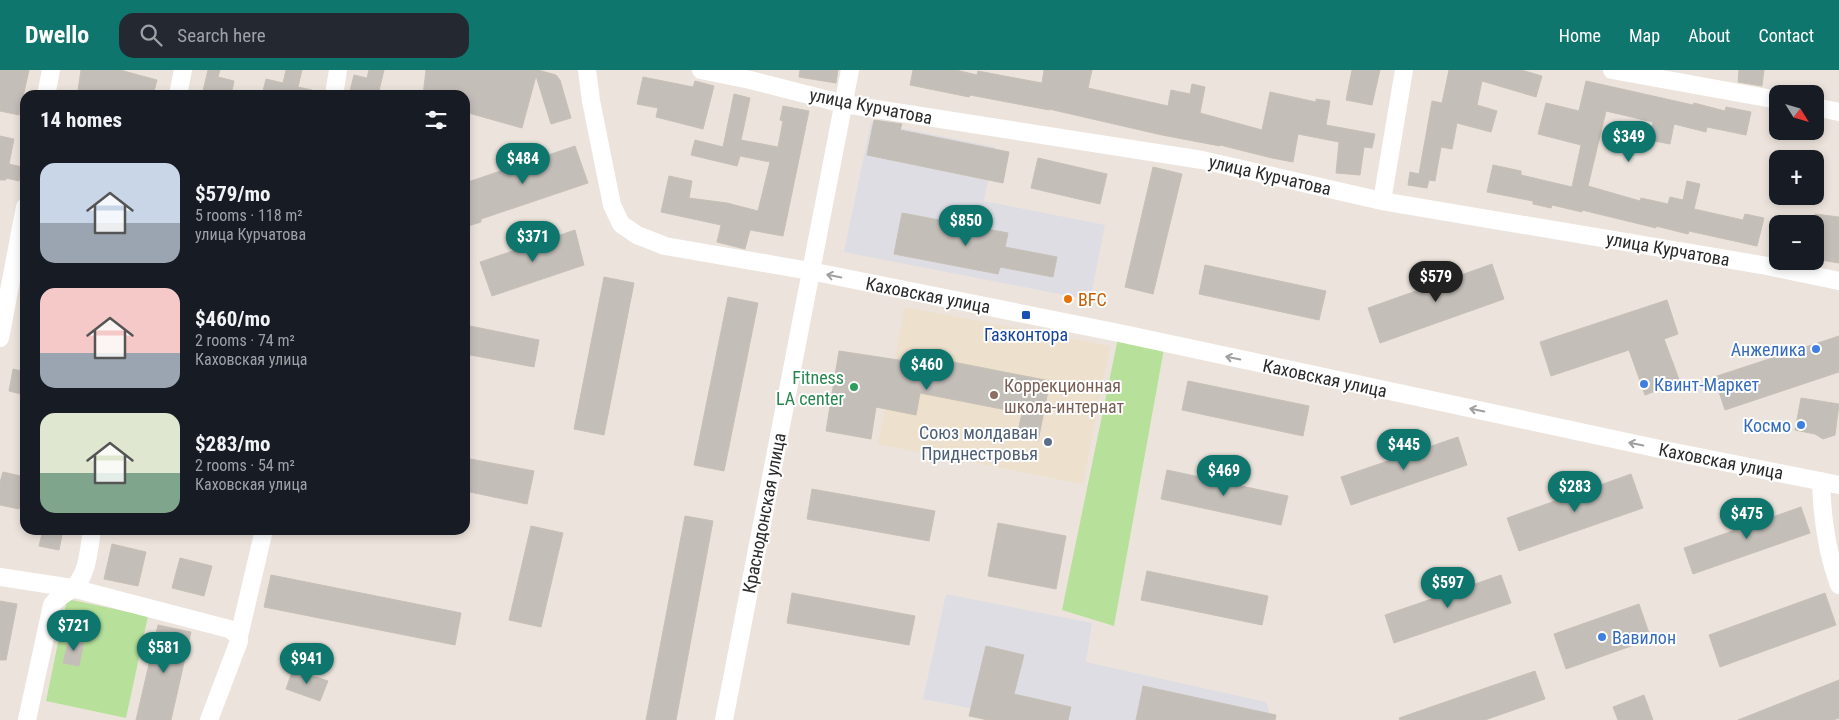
<!DOCTYPE html>
<html lang="en">
<head>
<meta charset="utf-8">
<style>
  body { margin:0; font-family:"Roboto Condensed",sans-serif; background:#242831; color:#f1f3f6; height:100vh; display:flex; flex-direction:column; font-size:19px; white-space:nowrap }
  * { box-sizing:border-box; margin:0 }
  p { font-size:16px; color:#9ea1a6 }
  .icon { flex:none; width:28px; height:28px; fill:none; stroke:currentColor; stroke-width:2; stroke-linecap:round; stroke-linejoin:round }
  .map { position:relative; flex:1; overflow:hidden }
  .panel { position:absolute; left:20px; top:20px; width:450px; height:445px; display:flex; flex-direction:column; background:#171b24; border-radius:15px; box-shadow:0 2px 8px #0003 }
  .panel>* { flex:none }
  .needle { width:32px; rotate:127deg }
  .controls { position:absolute; left:1769px; top:15px; display:grid; gap:10px }
  .controls a { display:grid; place-items:center; width:55px; height:55px; border-radius:10px; background:#171b24; box-shadow:0 2px 8px #0003; font-size:25px }
  .price { position:absolute; translate:-50% -42px; padding:0 11px; border-radius:18px; background:#0f766e; color:#fff; font-size:16px; line-height:32px; filter:drop-shadow(0 1px 2px #0008) }
  .price::after { content:''; position:absolute; left:50%; top:30px; width:15px; height:11px; margin-left:-8px; background:inherit; clip-path:polygon(0 0,100% 0,50% 100%) }
  .price.current { background:#222; color:#fff }
  ul { padding:0; list-style:none }
  li { display:flex; align-items:center; gap:15px; height:125px; padding:0 20px }
  li span { display:grid; place-items:center; flex:none; width:140px; height:100px; border-radius:15px; color:#555 }
  li>.icon { margin-inline-start:auto }
  span .icon { width:60px; height:60px; fill:#fffc; stroke-width:1 }
  li b { font-size:21px }
  h2 { display:flex; justify-content:space-between; align-items:center; height:60px; padding:0 20px; font-size:21px }
  header { display:flex; align-items:center; gap:30px; box-sizing:border-box; height:70px; padding:0 25px; background:#0f766e; color:#fff }
  header strong { font-size:24px }
  nav { display:flex; gap:28px; margin-inline-start:auto; font-size:18px }
  .search { width:350px; height:45px; background:#242831; display:flex; align-items:center; gap:12px; box-sizing:border-box; padding:0 18px; border-radius:15px; color:#9ea1a6; font-size:19px }
  .map>svg:first-child { display:block }
</style>
</head>
<body>
<header>
<strong>Dwello</strong>
<div class="search"><svg class="icon" aria-label="search" viewBox="0 0 24 24"><circle cx="10" cy="10" r="6"/><path d="M15 15l6 6"/></svg>Search here</div>
<nav><a>Home</a><a>Map</a><a>About</a><a>Contact</a></nav>
</header>
<div class="map">
<svg width="1839" height="650" viewBox="0 0 1839 650">
  <rect width="100%" height="100%" fill="#ece4dc"/>
  <!-- industrial -->
  <path fill="#dedde4" d="M871 52 995 77 984 131 1105 155 1090 230 844 182Z
    M946 524 1092 553 1086 592 1266 632 1272 650H1031L923 629Z"/>
  <!-- education -->
  <path fill="#ede0cc" d="M905 237 1110 276 1083 414 878 374Z"/>
  <!-- green -->
  <path fill="#b7e19a" d="M1119 263 1165 273 1114 556 1062 540Z
    M67 529 148 546 126 648 46 631Z"/>
  <!-- building -->
  <path fill="#c4beb9" stroke="#c7c0b6" d="M0 0H29L19 45 0 41Z
    M81 0H120L157 10 153 25H105L78 20Z
    M208 0H220L218 7 234 11 231 25H202Z
    M286 0H302L298 17 312 20V25H262L266 9 283 13Z
    M369 0H384L378 25H349L354 5 367 8Z
    M426 0H538L556 5 560 10 571 48 551 54 536 6 522 58 465 42V25H423Z
    M800 0H838L836 13 799 7Z
    M913 0H956L977 5 978 1 1042 13 1044 0H1092L1088 18 1168 36 1171 20 1190 24 1192 14 1205 17 1200 43 1262 60 1270 22 1316 32V29L1330 31 1326 55 1375 64 1372 78 1364 77 1360 105 1336 103 1339 72 1298 64 1293 92 1272 88 1220 75V76L1162 65 1049 39V40L970 25 969 27 910 15Z
    M1352 0H1380L1372 35 1346 30Z
    M1449 0H1521L1542 6 1536 27 1482 11 1477 35 1497 41 1491 62 1457 53 1452 79 1441 77 1435 111 1429 110 1427 118 1408 115 1410 102 1419 104 1432 31 1442 33Z
    M1739 0H1764L1762 16 1738 12Z
    M643 7 693 17 695 11 714 16 703 59 656 47 658 38 637 34Z
    M1586 11 1693 35 1694 33 1725 41 1726 37 1751 42 1746 65 1707 57 1706 62 1674 54 1670 74 1649 70 1653 52 1606 41 1588 116 1640 131 1641 128 1668 134 1670 127 1683 130 1687 111 1700 114 1694 139 1743 150 1745 144 1764 148 1757 176 1689 161 1688 164 1656 156V158L1582 140V142L1552 135 1551 138 1533 134V131L1487 122 1493 95 1521 101V105L1572 117 1581 75 1538 64 1546 33 1579 41Z
    M734 24 750 28 741 70 778 77 783 51 780 50 783 36 809 41 783 166 750 160 745 179 717 172 721 155 661 142 669 106 692 111 689 128 727 133 758 141 770 92 740 86 737 96 691 85 695 70 723 77Z
    M874 50 902 54 900 60 1009 82 1003 113 867 85Z
    M0 66 14 69 9 94 22 97 19 111 6 108V110H0Z
    M575 76 588 113 481 149V152L465 157V113Z
    M1038 88 1107 104 1100 134 1031 118Z
    M1153 97 1182 104 1153 224 1125 217Z
    M902 143 1008 163 1005 177 1057 187 1053 207 1000 197 998 204 894 184Z
    M1815 144 1839 147V193L1815 189Z
    M575 160 584 195 492 226 480 192Z
    M1492 194 1504 229 1380 273 1368 238Z
    M1205 195 1326 221 1319 250 1199 224Z
    M604 207 634 213 604 365 574 359Z
    M728 227 758 233 724 401 694 395Z
    M1667 230 1678 264 1664 269 1680 312 1645 325 1629 280 1551 306 1540 272Z
    M465 255 539 270 534 297 465 284Z
    M1839 266V302L1725 340 1714 307Z
    M839 281 905 291 907 283 1050 311 1038 371 1017 366 1022 343 920 323 916 345 876 337 871 369 826 361Z
    M13 299 25 302V325L9 321Z
    M1188 311 1309 336 1303 366 1182 340Z
    M1801 328 1839 334 1835 365 1823 369 1815 364 1795 360Z
    M1458 367 1467 395 1351 435 1341 407Z
    M465 388 534 401 527 434 465 421Z
    M1167 400 1288 426 1281 455 1161 429Z
    M3 402 25 407V414L19 439 0 435V412Z
    M1631 404 1643 438 1519 481 1507 448Z
    M812 419 935 441 929 471 807 449Z
    M1801 437 1810 463 1693 504 1684 478Z
    M685 446 713 451 676 650H646Z
    M998 453 1066 466 1056 519 988 506Z
    M531 456 563 463 541 557 509 550Z
    M43 460H63L59 480 39 476Z
    M112 474 146 482 138 516 104 509Z
    M180 488 212 496 204 526 172 518Z
    M1147 501 1268 526 1262 555 1141 530Z
    M271 505 461 543 455 575 264 537Z
    M1501 505 1511 533 1394 573 1385 545Z
    M792 523 915 546 909 575 787 553Z
    M1825 523 1836 555 1720 597 1709 565Z
    M0 531 17 534 6 590H0Z
    M1639 534 1651 569 1566 599 1554 564Z
    M158 555 191 562 171 650H136Z
    M69 568 84 572 79 596 63 593Z
    M986 576 1024 585 1014 624 1071 637 1068 650H988L969 646Z
    M293 599 328 611 320 631 286 619Z
    M1535 601 1545 629 1485 650H1400L1399 648Z
    M1839 610V648L1833 650H1738Z
    M1143 616 1276 645 1275 650H1136Z
    M1644 625 1653 650H1618L1613 637Z"/>
  <g fill="none" stroke-linecap="round" stroke-linejoin="round">
    <!-- minor -->
    <path stroke="#fff" stroke-width="18" d="M587 0 591 31 612 135 621 154 637 165 665 176 810 201 1119 263 1669 381 1839 415
      M701 0 750 10 844 34 1202 90 1382 131 1762 195 1839 211
      M1612 0 1778 30
      M46 25 51 0
      M178 25 183 0
      M334 25 338 0
      M1815 37 1839 42
      M1382 131 1404 0
      M0 268 25 137
      M1821 411C1822 446 1827 483 1839 515
      M0 507 72 518 229 559 239 566V571L209 650
      M239 566 264 460
      M27 650 52 535C58 526 67 524 74 517 88 504 89 478 92 460
      M724 650 850 0"/>
  </g>
  <!-- one-way arrows -->
  <defs><path id="oneway-shaft" d="M-6 0H5M1.5-3L5.5 0L1.5 3" fill="none" stroke-width="1.6" stroke-linecap="round" stroke-linejoin="round" transform="scale(1.25)"/></defs>
  <g stroke="#9f9f9f">
    <use href="#oneway-shaft" transform="translate(834 206) rotate(-169)"/>
    <use href="#oneway-shaft" transform="translate(1233 288) rotate(-168)"/>
    <use href="#oneway-shaft" transform="translate(1477 340) rotate(-168)"/>
    <use href="#oneway-shaft" transform="translate(1636 374) rotate(-168)"/>
  </g>
  <!-- markers -->
  <circle fill="#e8710a" stroke="#fff" stroke-width="2" cx="1068" cy="229" r="5"/>
  <rect fill="#1a4fb4" stroke="#fff" stroke-width="2" x="1021" y="240" width="10" height="10" rx="2.5"/>
  <g fill="#3f7fe0" stroke="#fff" stroke-width="2">
    <circle cx="1816" cy="279" r="5"/>
    <circle cx="1644" cy="314" r="5"/>
    <circle cx="1801" cy="355" r="5"/>
    <circle cx="1602" cy="567" r="5"/>
  </g>
  <circle fill="#2e9e5b" stroke="#fff" stroke-width="2" cx="854" cy="317" r="5"/>
  <circle fill="#8d6e63" stroke="#fff" stroke-width="2" cx="994" cy="325" r="5"/>
  <circle fill="#5c6f8a" stroke="#fff" stroke-width="2" cx="1048" cy="372" r="5"/>
  <g text-anchor="middle" dominant-baseline="central" stroke-width="4" stroke-linejoin="round" paint-order="stroke">
    <!-- street labels -->
    <g font-size="18" fill="#2a2a2a" stroke="#fff">
      <text transform="translate(871 36) rotate(11)">улица Курчатова</text>
      <text transform="translate(1270 105) rotate(13)">улица Курчатова</text>
      <text transform="translate(1668 179) rotate(10)">улица Курчатова</text>
      <text transform="translate(928 225) rotate(11)">Каховская улица</text>
      <text transform="translate(1325 308) rotate(12)">Каховская улица</text>
      <text transform="translate(1721 391) rotate(11)">Каховская улица</text>
      <text transform="translate(764 443) rotate(-79)">Краснодонская улица</text>
    </g>
    <!-- food labels -->
    <g font-size="18" fill="#c56008" stroke="#fff" text-anchor="start">
      <text x="1078" y="229">BFC</text>
    </g>
    <!-- transit labels -->
    <g font-size="18" fill="#164399" stroke="#fff">
      <text x="1026" y="264">Газконтора</text>
    </g>
    <!-- shop labels -->
    <g font-size="18" fill="#366cbe" stroke="#fff" text-anchor="end">
      <text x="1806" y="279">Анжелика</text>
      <text x="1654" y="314" text-anchor="start">Квинт-Маркет</text>
      <text x="1791" y="355">Космо</text>
      <text x="1612" y="567" text-anchor="start">Вавилон</text>
    </g>
    <!-- leisure labels -->
    <g font-size="18" fill="#27864d" stroke="#fff" text-anchor="end">
      <text x="844" y="307">Fitness<tspan x="844" dy="21">LA center</tspan></text>
    </g>
    <!-- education labels -->
    <g font-size="18" fill="#785e54" stroke="#fff" text-anchor="start">
      <text x="1004" y="315">Коррекционная<tspan x="1004" dy="21">школа-интернат</tspan></text>
    </g>
    <!-- service labels -->
    <g font-size="18" fill="#4e5e75" stroke="#fff" text-anchor="end">
      <text x="1038" y="362">Союз молдаван<tspan x="1038" dy="21">Приднестровья</tspan></text>
    </g>
  </g>
</svg>
<div class="controls">
<a><svg class="needle" viewBox="-14 -14 28 28"><path d="M0-13l5 13h-10z" fill="#e53935"/><path d="M0 13l5-13h-10z" fill="#9ea1a6"/></svg></a>
<a>+</a>
<a>−</a>
</div>
<b class="price" style="left:1629px;top:93px">$349</b>
<b class="price" style="left:523px;top:115px">$484</b>
<b class="price" style="left:966px;top:177px">$850</b>
<b class="price" style="left:533px;top:193px">$371</b>
<b class="price current" style="left:1436px;top:233px">$579</b>
<b class="price" style="left:927px;top:321px">$460</b>
<b class="price" style="left:1404px;top:401px">$445</b>
<b class="price" style="left:1224px;top:427px">$469</b>
<b class="price" style="left:1575px;top:443px">$283</b>
<b class="price" style="left:1747px;top:470px">$475</b>
<b class="price" style="left:1448px;top:539px">$597</b>
<b class="price" style="left:74px;top:582px">$721</b>
<b class="price" style="left:164px;top:604px">$581</b>
<b class="price" style="left:307px;top:615px">$941</b>
<section class="panel">
<h2>14 homes<svg class="icon" aria-label="filters" viewBox="0 0 24 24"><path d="M4 7h16M4 17h16"/><circle cx="9" cy="7" r="2"/><circle cx="15" cy="17" r="2"/></svg></h2>
<ul>
<li><span style="background:linear-gradient(#c9d6e8 60%,#9aa5b1 0)"><svg class="icon" aria-label="home" viewBox="0 0 24 24"><path d="M3 11l9-7 9 7M6 9v11h12V9"/></svg></span><div><b>$579/mo</b><p>5 rooms · 118 m²</p><p>улица Курчатова</p></div></li>
<li><span style="background:linear-gradient(#f6c9c9 65%,#9aa5b1 0)"><svg class="icon" aria-label="home" viewBox="0 0 24 24"><path d="M3 11l9-7 9 7M6 9v11h12V9"/></svg></span><div><b>$460/mo</b><p>2 rooms · 74 m²</p><p>Каховская улица</p></div></li>
<li><span style="background:linear-gradient(#dfe7d0 60%,#7fa58c 0)"><svg class="icon" aria-label="home" viewBox="0 0 24 24"><path d="M3 11l9-7 9 7M6 9v11h12V9"/></svg></span><div><b>$283/mo</b><p>2 rooms · 54 m²</p><p>Каховская улица</p></div></li>
</ul>
</section>
</div>
</body>
</html>
